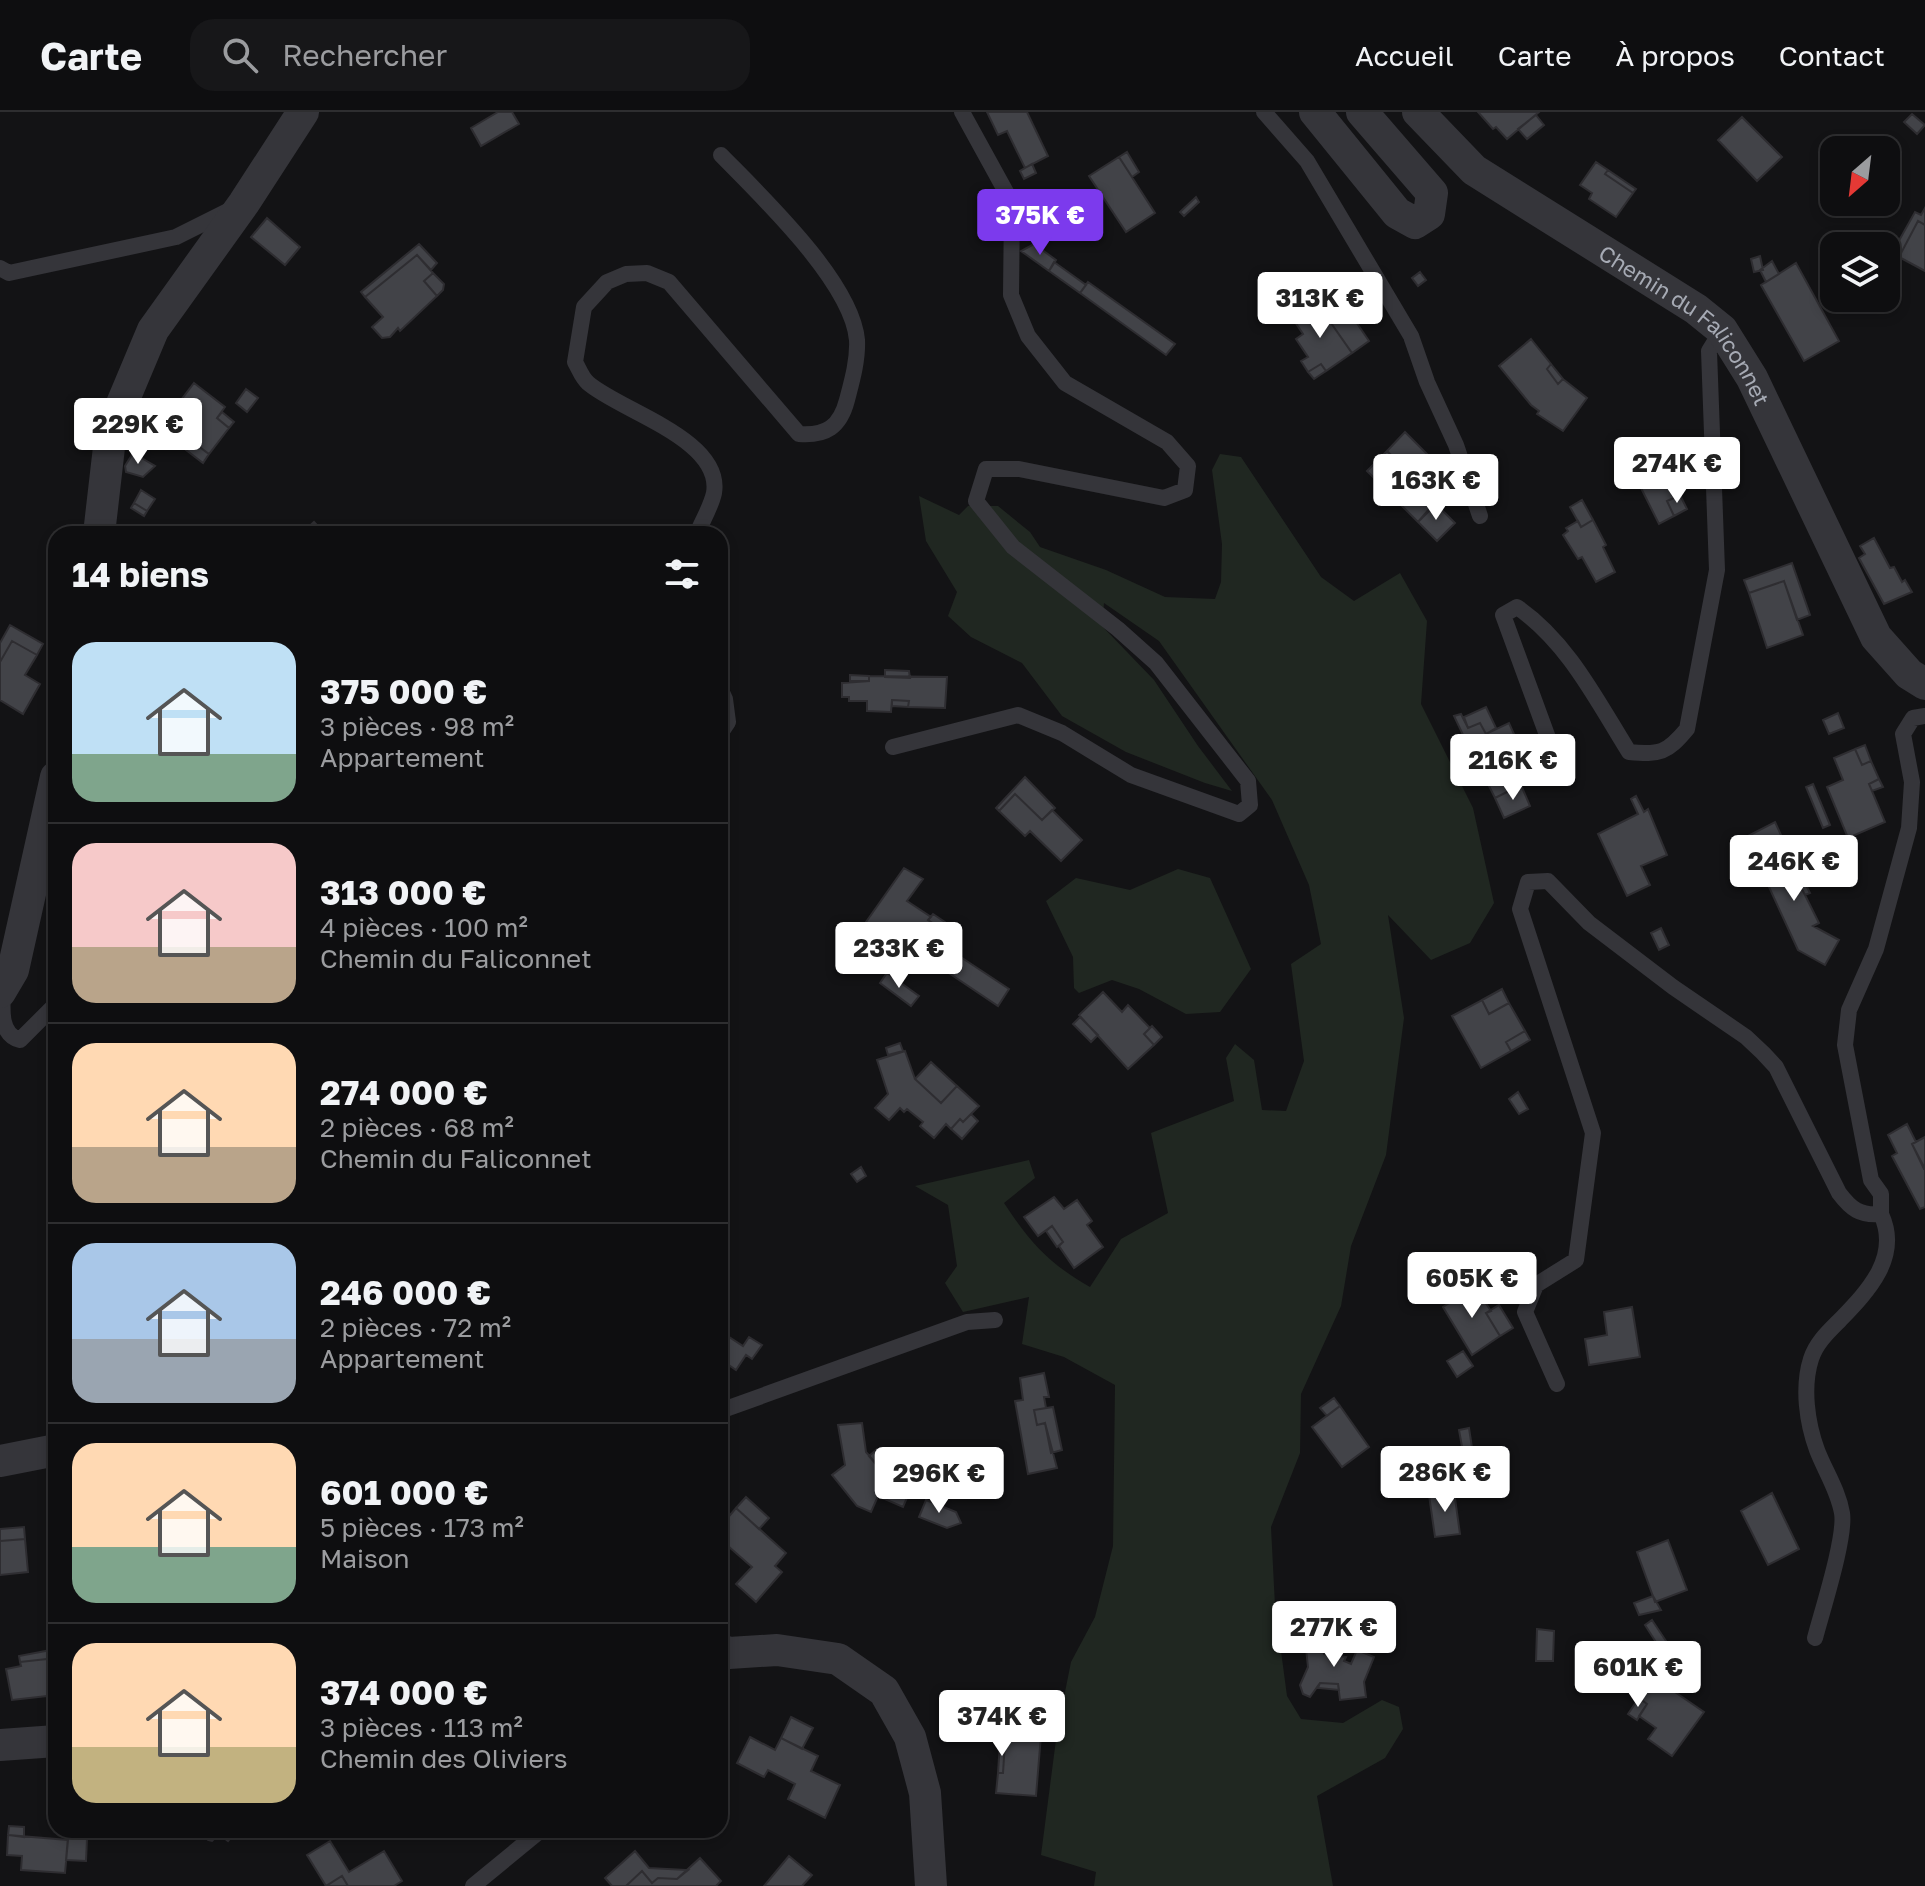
<!DOCTYPE html>
<html lang="fr">
<head>
<meta charset="utf-8">
<style>
  body { margin:0; font-family:"Golos Text",sans-serif; background:#171719; color:#f1f3f6; height:100vh; display:flex; flex-direction:column; font-size:30px; white-space:nowrap }
  * { box-sizing:border-box; margin:0 }
  p { font-size:26px; color:#9b9c9f }
  .icon { flex:none; width:44px; height:44px; fill:none; stroke:currentColor; stroke-width:2; stroke-linecap:round; stroke-linejoin:round }
  .map { position:relative; flex:1; overflow:hidden }
  .side { position:absolute; left:48px; top:414px; width:680px; height:1312px; display:flex; flex-direction:column; background:#0e0e10; border-radius:24px; box-shadow:0 4px 12px #0003,0 0 0 2px #2e2e30 }
  .side>* { flex:none }
  .needle { width:52px; rotate:208deg }
  .buttons { position:absolute; left:1820px; top:24px; display:grid; gap:16px }
  .buttons a { display:grid; place-items:center; width:80px; height:80px; border-radius:16px; background:#0e0e10; box-shadow:0 4px 12px #0003,0 0 0 2px #2e2e30; font-size:40px }
  .price { position:absolute; translate:-50% -68px; padding:0 18px; border-radius:8px; background:#fff; color:#222; font-size:26px; line-height:52px; filter:drop-shadow(0 2px 4px #0008) }
  .price::after { content:''; position:absolute; left:50%; top:48px; width:24px; height:18px; margin-left:-12px; background:inherit; clip-path:polygon(0 0,100% 0,50% 100%) }
  .price.active { background:#7c3aed; color:#fff }
  ul { padding:0; list-style:none }
  li { display:flex; align-items:center; gap:24px; height:200px; padding:0 24px }
  li+li { border-top:2px solid #2e2e30 }
  li span { display:grid; place-items:center; flex:none; width:224px; height:160px; border-radius:24px; color:#555 }
  li>.icon { margin-inline-start:auto }
  span .icon { width:96px; height:96px; fill:#fffc; stroke-width:1 }
  li b { font-size:34px }
  h2 { display:flex; justify-content:space-between; align-items:center; height:96px; padding:0 24px; font-size:34px }
  header { display:flex; align-items:center; gap:48px; box-sizing:border-box; height:112px; padding:0 40px; background:#0e0e10; border-bottom:2px solid #2e2e30 }
  header strong { font-size:38px }
  nav { display:flex; gap:44px; margin-inline-start:auto; font-size:28px }
  .search { width:560px; height:72px; background:#171719; display:flex; align-items:center; gap:20px; box-sizing:border-box; padding:0 28px; border-radius:24px; color:#9b9c9f; font-size:30px }
  .map>svg:first-child { display:block }
</style>
</head>
<body>
<header>
<strong>Carte</strong>
<div class="search"><svg class="icon" aria-label="search" viewBox="0 0 24 24"><circle cx="10" cy="10" r="6"/><path d="M15 15l6 6"/></svg>Rechercher</div>
<nav><a>Accueil</a><a>Carte</a><a>À propos</a><a>Contact</a></nav>
</header>
<div class="map">
<svg width="1925" height="1774" viewBox="0 0 1925 1774">
  <rect width="100%" height="100%" fill="#131315"/>
  <!-- green -->
  <path fill="#202721" d="M1220 342 1241 345 1321 465 1354 489 1400 461 1427 509 1421 592 1473 696 1494 791 1470 831 1431 848 1388 803 1404 906 1386 1043 1351 1134 1341 1194 1301 1282 1300 1341 1271 1415 1275 1494 1287 1584 1301 1607 1343 1611 1382 1588 1399 1595 1403 1617 1385 1646 1317 1684 1333 1774H1094L1096 1760 1041 1743 1057 1620 1071 1550 1095 1505 1113 1434 1115 1273 1064 1245 1022 1232 1029 1185 963 1200 945 1171 957 1154 948 1093 915 1074 1029 1048 1035 1066 1004 1091C1030 1130 1048 1151 1090 1175L1121 1127 1168 1101 1151 1021 1234 989 1226 946 1235 932 1254 948 1262 998 1286 999 1304 949 1291 852 1321 832 1309 773 1272 688 1159 529 1104 491 1102 514 1154 568 1198 634 1232 679 1205 671 1126 640 1062 604 1022 551 971 525 948 504 957 480 926 429 919 384 959 403 968 394H998L1030 420 1040 435 1106 458 1165 485 1215 487 1221 470 1222 432 1212 358Z
    M1178 757 1210 766 1251 857 1220 900 1186 902 1139 877 1112 868 1079 881 1074 876 1073 845 1046 789 1076 766 1130 778Z"/>
  <!-- building -->
  <path fill="#424348" stroke="#2e2d31" stroke-width="2" d="M498 0H512L519 12 481 34 471 16Z
    M987 0H1027L1048 44 1025 56 1007 19 998 23Z
    M1478 0H1539L1507 27 1496 15 1493 17Z
    M1912 2 1925 13 1917 22 1904 10Z
    M1536 3 1544 13 1527 27 1518 17Z
    M1742 5 1782 45 1757 69 1718 28Z
    M1127 40 1139 60 1132 65 1119 45Z
    M1119 45 1155 101 1126 120 1089 64Z
    M1596 50 1608 58 1605 62 1633 81 1616 105 1589 87 1592 81 1580 73Z
    M1032 52 1036 61 1024 67 1020 59Z
    M1608 58 1636 77 1633 81 1605 62Z
    M1196 85 1199 90 1184 104 1180 100Z
    M1925 96V113L1918 109 1899 145 1892 141 1915 100 1921 103Z
    M267 106 300 135 285 153 251 125Z
    M1918 109 1925 113V159L1899 145Z
    M419 132 437 151 431 158 417 143 365 185 361 180Z
    M1034 132 1056 148 1049 159 1021 139Z
    M417 143 433 161 424 169 437 184 400 219 398 216 390 225 382 226 372 215 383 205 365 185Z
    M1760 144 1763 158 1754 160 1751 147Z
    M1772 149 1779 162 1766 170 1760 158Z
    M1054 150 1086 173 1080 181 1049 159Z
    M1796 151 1839 229 1804 249 1761 173Z
    M1420 160 1426 168 1418 174 1412 166Z
    M433 161 444 172 443 178 437 184 424 169Z
    M1088 170 1175 232 1166 243 1080 181Z
    M1335 179 1369 229 1352 241 1317 191Z
    M1317 191 1352 241 1326 259 1321 252 1308 260 1301 249 1308 245 1296 227 1303 222 1293 207Z
    M1531 227 1551 252 1547 257 1558 272 1563 267 1587 286 1563 319 1537 302 1539 299 1531 293 1499 254Z
    M1321 252 1326 259 1314 267 1308 260Z
    M1551 252 1563 267 1558 272 1547 257Z
    M194 271 225 295 217 306 229 316 209 342 165 309Z
    M246 277 258 286 247 300 236 291Z
    M222 300 234 310 229 316 217 306Z
    M1405 320 1431 346 1413 365 1387 339Z
    M183 323 209 342 203 351 177 331Z
    M1634 328H1656L1655 348 1674 386 1667 389 1674 404 1659 412 1633 360Z
    M1387 339 1413 365 1431 346 1454 368 1418 410 1367 359Z
    M133 341 155 354 143 365 126 360 125 354Z
    M141 378 155 387 147 399 134 391Z
    M1680 383 1687 397 1674 404 1667 389Z
    M1582 388 1593 408 1581 415 1570 395Z
    M134 391 147 399 144 404 131 396Z
    M1436 392 1455 411 1437 429 1418 410Z
    M1593 408 1606 433 1603 435 1615 460 1596 470 1582 445 1578 447 1563 423 1568 419 1566 416 1578 409 1581 415Z
    M314 410 325 422H301Z
    M1874 426 1890 456 1894 455 1902 470 1905 468 1912 480 1884 492 1859 446 1865 442 1860 434Z
    M1792 451 1810 503 1797 508 1784 469 1749 481 1744 468Z
    M1784 469 1803 523 1767 536 1749 481Z
    M10 513 43 532 37 543 12 529 0 550V531Z
    M12 529 37 543 25 563 40 572 23 602 0 588V550Z
    M885 558 909 559 910 566 885 565Z
    M850 563 869 564V569H850Z
    M869 564 947 565 945 596 908 595 909 589 892 588 891 600 867 599V589H849V585H842V571L869 569Z
    M892 588 909 589 908 595 892 594Z
    M1486 595 1496 616 1486 622 1480 611 1468 616 1464 605Z
    M1838 601 1844 616 1829 622 1823 608Z
    M1461 602 1468 616 1480 611 1486 622 1509 611 1522 640 1538 632 1547 653 1518 667 1514 659 1488 672 1482 659 1469 666 1455 632 1465 627 1454 604Z
    M1865 633 1871 649 1862 653 1855 637Z
    M1855 637 1862 653 1871 649 1879 667 1869 672 1885 710 1848 726 1827 675 1843 668 1834 646Z
    M1514 659 1521 673 1495 686 1488 672Z
    M1025 665 1055 696 1042 708 1015 682 999 699 996 696Z
    M1879 667 1883 675 1872 679 1869 672Z
    M1813 672 1830 713 1823 716 1806 675Z
    M1521 673 1530 694 1504 706 1495 686Z
    M1015 682 1042 708 1052 698 1082 728 1061 749 1030 719 1025 724 999 699Z
    M1636 684 1644 700 1648 697 1667 743 1641 754 1650 773 1627 784 1598 722 1638 702 1631 687Z
    M1775 710 1781 723 1752 738 1746 725Z
    M1781 723 1789 740 1778 745 1788 765 1794 762 1805 783 1819 811 1813 814 1839 828 1825 853 1798 838 1752 738Z
    M1789 740 1810 781 1805 783 1794 762 1788 765 1778 745Z
    M904 756 923 767 907 789 931 805 928 808 940 816 920 847 866 810Z
    M933 802 945 810 947 823 941 832 1009 877 998 894 922 843 940 816 928 808Z
    M1661 816 1669 833 1659 838 1651 821Z
    M887 861 919 884 911 894 880 871Z
    M1502 877 1509 891 1489 902 1482 888Z
    M1103 880 1122 900 1128 893 1150 916 1144 922 1154 933 1128 957 1079 903Z
    M1482 888 1489 902 1509 891 1525 919 1506 930 1511 939 1481 956 1452 904Z
    M1080 905 1098 923 1091 930 1073 912Z
    M1152 914 1162 925 1154 933 1144 922Z
    M1525 919 1530 928 1511 939 1506 930Z
    M900 931 903 939 888 943 886 936Z
    M905 939 915 967 941 991 957 974 979 994 963 1010 960 1007 951 1017 946 1012 934 1026 920 1014 923 1010 907 997 904 1000 900 996 889 1008 875 996 888 982 877 948Z
    M931 950 957 974 941 991 915 967Z
    M1518 980 1528 997 1519 1002 1509 987Z
    M971 1002 978 1009 962 1027 951 1017 960 1007 963 1010Z
    M1907 1012 1916 1030 1912 1032 1925 1057V1095L1920 1097 1892 1044 1897 1041 1888 1023Z
    M1925 1025V1057H1924L1912 1032Z
    M861 1055 866 1064 857 1070 851 1062Z
    M1054 1085 1064 1097 1077 1088 1092 1109 1087 1113 1103 1135 1074 1156 1059 1134 1063 1130 1052 1114 1038 1124 1024 1105Z
    M1052 1114 1063 1130 1057 1135 1046 1119Z
    M1475 1175 1491 1199 1486 1201 1500 1224 1472 1243 1443 1195Z
    M1499 1193 1513 1216 1500 1224 1486 1201Z
    M1632 1195 1640 1245 1589 1253 1585 1227 1607 1223 1604 1200Z
    M720 1219 743 1234 749 1225 762 1233 752 1247 746 1243 736 1258 720 1247Z
    M1463 1239 1473 1254 1457 1265 1447 1249Z
    M1044 1261 1049 1285H1044L1046 1296 1034 1298 1037 1313 1045 1311 1057 1356 1028 1362 1015 1289 1023 1288 1020 1266Z
    M1334 1286 1340 1294 1327 1304 1320 1296Z
    M1340 1294 1369 1335 1342 1355 1312 1315Z
    M1053 1295 1062 1338 1051 1341 1045 1311 1037 1313 1034 1298Z
    M862 1311 866 1340 883 1360 912 1374 903 1395 878 1384 871 1400 857 1394 832 1363 845 1353 838 1313Z
    M1469 1316 1478 1375 1456 1379 1452 1348 1464 1346 1459 1318Z
    M877 1337 885 1339 889 1346 881 1358 869 1344Z
    M1454 1364 1456 1379 1429 1383 1426 1369Z
    M1454 1379 1460 1422 1435 1425 1429 1383Z
    M1772 1381 1799 1437 1768 1453 1741 1399Z
    M746 1385 769 1406 759 1417 736 1396Z
    M926 1388 956 1400 961 1411 947 1416 919 1405Z
    M736 1396 786 1441 775 1454 782 1460 756 1490 736 1472 752 1455 720 1427V1415Z
    M24 1415 25 1427 0 1429V1417Z
    M25 1427 28 1460 0 1463V1429Z
    M1668 1428 1687 1478 1655 1490 1637 1440Z
    M1653 1484 1661 1498 1639 1503 1634 1491Z
    M1652 1508 1678 1547 1668 1549 1645 1513Z
    M1321 1516 1324 1542 1346 1545 1344 1549 1351 1552 1357 1538 1374 1545 1364 1570 1366 1585 1340 1588 1338 1572 1320 1571 1310 1585 1303 1582 1300 1573 1308 1555 1304 1518Z
    M1537 1517 1554 1519 1553 1549H1536Z
    M56 1537V1546L20 1550 19 1544Z
    M56 1546V1583L12 1588 6 1557 21 1554 20 1550Z
    M1653 1565 1704 1600 1672 1644 1648 1627 1656 1616 1639 1604 1647 1592 1639 1586Z
    M1320 1571 1338 1572 1339 1578 1318 1576Z
    M1639 1586 1647 1592 1637 1608 1628 1602Z
    M791 1605 813 1616 802 1637 781 1626Z
    M1001 1608 1042 1611 1036 1684 996 1681 998 1661H1003L1005 1630H1000Z
    M750 1625 775 1638 781 1626 818 1644 811 1659 840 1673 825 1706 788 1687 795 1672 768 1658 764 1665 737 1651Z
    M1000 1630H1005L1003 1661H998Z
    M9 1714 24 1715V1725L8 1723Z
    M208 1718H237L228 1729 219 1722 212 1729 208 1728 205 1723Z
    M8 1723 68 1728 65 1761 21 1758 22 1744 7 1743Z
    M68 1725 87 1727 86 1749 66 1748Z
    M330 1729 349 1760 384 1739 402 1769 394 1774H348L342 1764 326 1774 307 1743Z
    M635 1739 649 1756 688 1758 677 1767 658 1766 652 1771 642 1759 626 1774H612L605 1766Z
    M789 1744 812 1763 802 1774H764Z
    M700 1746 721 1769 716 1774H626L642 1759 652 1771 658 1766 677 1767Z
    M342 1764 348 1774H326Z"/>
  <g fill="none" stroke-linecap="round" stroke-linejoin="round">
    <!-- lane -->
    <path stroke="#35353a" stroke-width="16" d="M1264 0 1307 49 1411 224 1427 270 1456 333 1480 404
      M0 156 9 161 176 125 232 97
      M697 422C702 409 711 395 714 381 723 327 620 299 588 271 582 266 579 257 575 250L584 195 607 170 626 162 647 161 669 170 799 322C826 324 840 315 847 288 852 269 858 248 857 228 852 170 761 84 721 43
      M720 576 725 587 728 610 720 622
      M893 635 1018 603 1062 621 1131 663 1239 702 1250 693 1248 669 1156 551 1118 517 1013 435 976 389 986 357H1019L1164 386 1185 378 1188 354 1167 330 1065 271 1028 224 1011 183 1012 91 962 0
      M1558 653 1503 503 1517 495C1568 530 1597 589 1629 640 1660 643 1667 641 1687 617L1717 458 1709 239 1722 218
      M3 879C2 898 0 923 20 928L56 892
      M1557 1272 1525 1200 1536 1173 1576 1148 1593 1021 1520 797 1528 770 1548 769 1589 811 1673 875 1746 925 1763 941 1776 955 1839 1081C1851 1097 1860 1104 1881 1102V1082L1871 1068 1845 933 1849 898 1876 837 1909 716 1912 670 1903 622 1913 606 1925 604
      M720 1299 967 1210 995 1208
      M1815 1526C1822 1499 1846 1425 1842 1401 1838 1378 1825 1359 1817 1338 1807 1311 1802 1275 1811 1247 1816 1231 1828 1220 1840 1208 1868 1179 1901 1145 1881 1102
      M473 1774 541 1718"/>
    <!-- street -->
    <g stroke="#35353a" stroke-width="32">
      <path d="M1315 0 1397 101 1415 111 1429 102 1432 81 1362 0"/>
      <path id="s1" d="M1418 0 1474 58 1696 197 1722 218 1752 266 1876 525 1909 562 1925 572"/>
      <path d="M99 422 111 318 153 218 244 91 303 0"/>
      <path d="M0 880 13 858 56 665"/>
      <path d="M0 1349 56 1338"/>
      <path d="M720 1538 729 1541 777 1538 838 1547 884 1579 910 1625 925 1681 931 1774"/>
      <path d="M0 1633 56 1629"/>
    </g>
  </g>
  <g text-anchor="middle" dominant-baseline="central" stroke-width="6" stroke-linejoin="round" paint-order="stroke">
    <!-- street labels -->
    <g font-size="22" fill="#a6aab4" stroke="#0e0e10">
      <text stroke="none"><textPath href="#s1" startOffset="346">Chemin du Faliconnet</textPath></text>
    </g>
  </g>
</svg>
<div class="buttons">
<a><svg class="needle" viewBox="-14 -14 28 28"><path d="M0-13l5 13h-10z" fill="#e53935"/><path d="M0 13l5-13h-10z" fill="#9b9c9f"/></svg></a>
<a><svg class="icon" aria-label="layers" viewBox="0 0 24 24"><path d="M12 4l9 5-9 5-9-5zM3 14l9 5 9-5"/></svg></a>
</div>
<b class="price active" style="left:1040px;top:145px">375K €</b>
<b class="price" style="left:1320px;top:228px">313K €</b>
<b class="price" style="left:138px;top:354px">229K €</b>
<b class="price" style="left:1677px;top:393px">274K €</b>
<b class="price" style="left:1436px;top:410px">163K €</b>
<b class="price" style="left:1513px;top:690px">216K €</b>
<b class="price" style="left:1794px;top:791px">246K €</b>
<b class="price" style="left:899px;top:878px">233K €</b>
<b class="price" style="left:1472px;top:1208px">605K €</b>
<b class="price" style="left:1445px;top:1402px">286K €</b>
<b class="price" style="left:939px;top:1403px">296K €</b>
<b class="price" style="left:1334px;top:1557px">277K €</b>
<b class="price" style="left:1638px;top:1597px">601K €</b>
<b class="price" style="left:1002px;top:1646px">374K €</b>
<section class="side">
<h2>14 biens<svg class="icon" aria-label="filters" viewBox="0 0 24 24"><path d="M4 7h16M4 17h16"/><circle cx="9" cy="7" r="2"/><circle cx="15" cy="17" r="2"/></svg></h2>
<ul>
<li><span style="background:linear-gradient(#bfe0f5 70%,#7fa58c 0)"><svg class="icon" aria-label="home" viewBox="0 0 24 24"><path d="M3 11l9-7 9 7M6 9v11h12V9"/></svg></span><div><b>375 000 €</b><p>3 pièces · 98 m²</p><p>Appartement</p></div></li>
<li><span style="background:linear-gradient(#f6c9c9 65%,#b9a48a 0)"><svg class="icon" aria-label="home" viewBox="0 0 24 24"><path d="M3 11l9-7 9 7M6 9v11h12V9"/></svg></span><div><b>313 000 €</b><p>4 pièces · 100 m²</p><p>Chemin du Faliconnet</p></div></li>
<li><span style="background:linear-gradient(#ffd9b3 65%,#b9a48a 0)"><svg class="icon" aria-label="home" viewBox="0 0 24 24"><path d="M3 11l9-7 9 7M6 9v11h12V9"/></svg></span><div><b>274 000 €</b><p>2 pièces · 68 m²</p><p>Chemin du Faliconnet</p></div></li>
<li><span style="background:linear-gradient(#a9c7e8 60%,#9aa5b1 0)"><svg class="icon" aria-label="home" viewBox="0 0 24 24"><path d="M3 11l9-7 9 7M6 9v11h12V9"/></svg></span><div><b>246 000 €</b><p>2 pièces · 72 m²</p><p>Appartement</p></div></li>
<li><span style="background:linear-gradient(#ffd9b3 65%,#7fa58c 0)"><svg class="icon" aria-label="home" viewBox="0 0 24 24"><path d="M3 11l9-7 9 7M6 9v11h12V9"/></svg></span><div><b>601 000 €</b><p>5 pièces · 173 m²</p><p>Maison</p></div></li>
<li><span style="background:linear-gradient(#ffd9b3 65%,#c2b280 0)"><svg class="icon" aria-label="home" viewBox="0 0 24 24"><path d="M3 11l9-7 9 7M6 9v11h12V9"/></svg></span><div><b>374 000 €</b><p>3 pièces · 113 m²</p><p>Chemin des Oliviers</p></div></li>
</ul>
</section>
</div>
</body>
</html>
